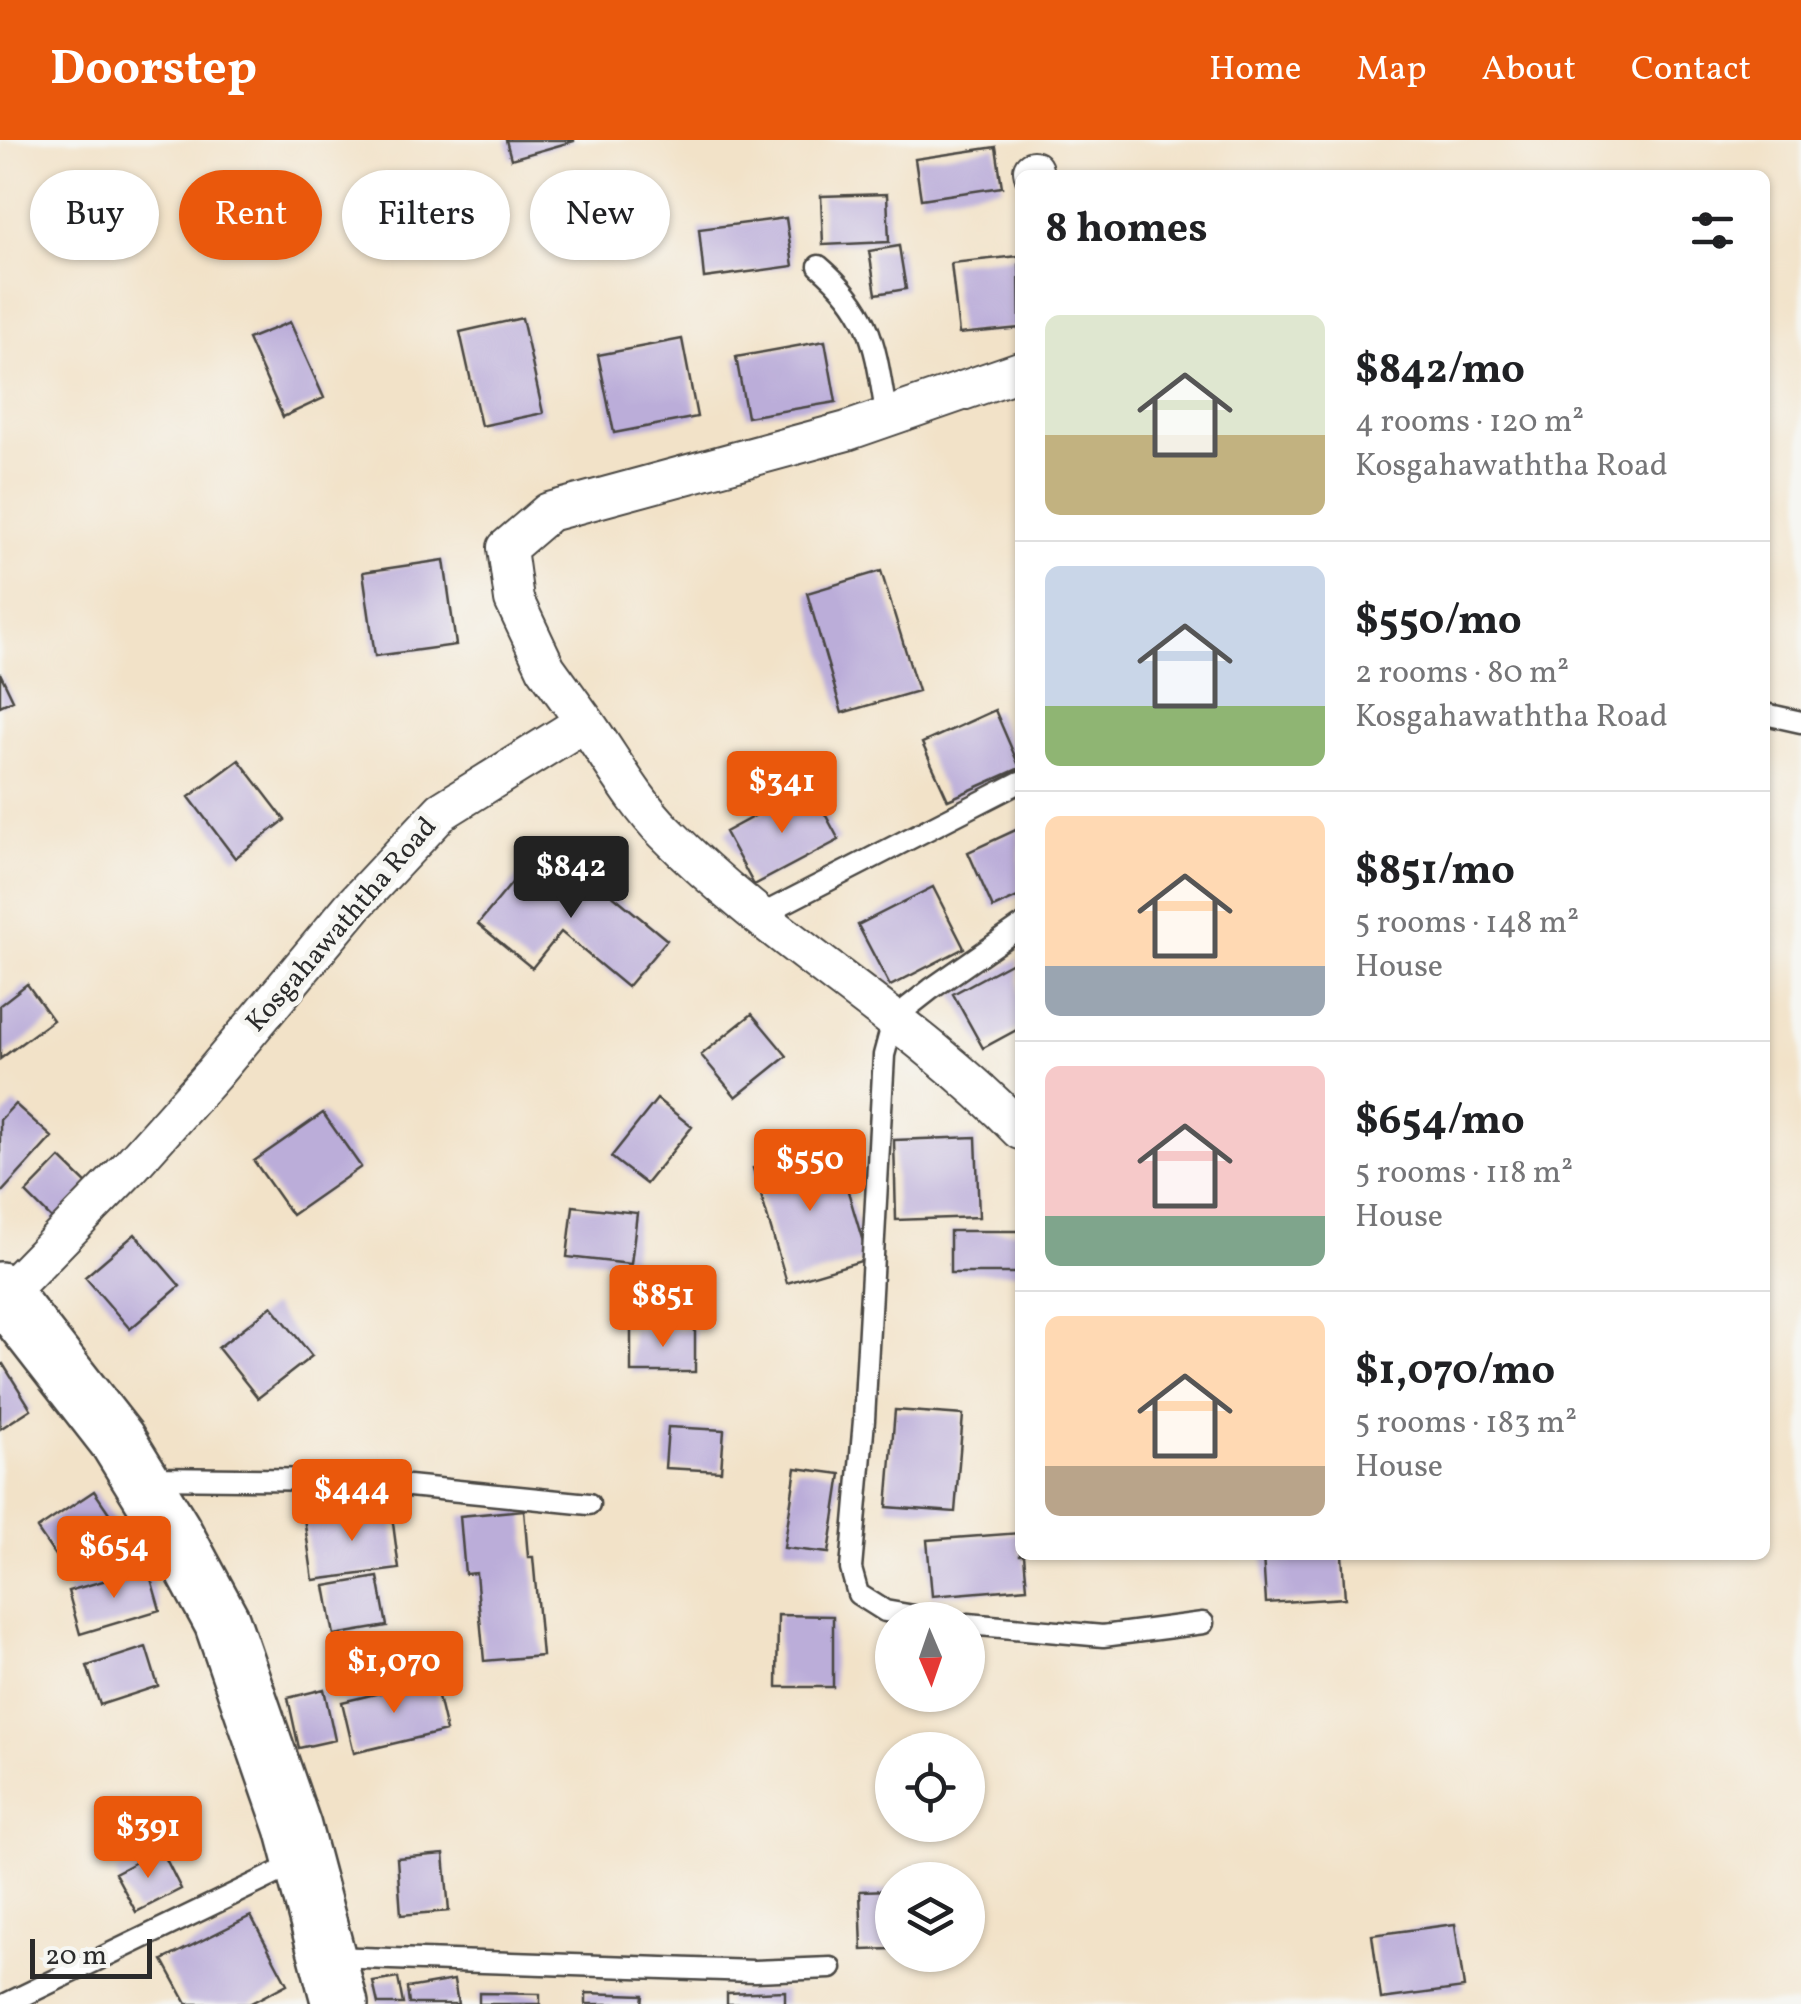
<!DOCTYPE html>
<html lang="en">
<head>
<meta charset="utf-8">
<style>
  body { margin:0; font-family:Vollkorn,serif; background:#f2f2f2; color:#202124; height:100vh; display:flex; flex-direction:column; font-size:38px; white-space:nowrap }
  * { box-sizing:border-box; margin:0 }
  p { font-size:32px; color:#757577 }
  .icon { flex:none; width:55px; height:55px; fill:none; stroke:currentColor; stroke-width:2; stroke-linecap:round; stroke-linejoin:round }
  .map { position:relative; flex:1; overflow:hidden }
  .panel { position:absolute; left:1015px; top:30px; width:755px; height:1390px; display:flex; flex-direction:column; background:#fff; border-radius:15px; box-shadow:0 2px 8px #0004 }
  .panel>* { flex:none }
  .top-card { position:absolute; left:30px; top:30px; width:835px; height:90px; display:flex; gap:20px }
  .needle { width:65px; rotate:178deg }
  .controls { position:absolute; left:875px; top:1462px; display:grid; gap:20px }
  .controls a { display:grid; place-items:center; width:110px; height:110px; border-radius:50%; background:#fff; box-shadow:0 2px 8px #0004; font-size:50px }
  .scale { position:absolute; left:30px; bottom:25px; width:122px; box-sizing:border-box; padding-left:10px; border:5px solid #2b2b2b; border-top:0; font-size:28px; line-height:35px; white-space:nowrap; color:#2b2b2b; -webkit-text-stroke:8px #f6f6f2; paint-order:stroke }
  .price { position:absolute; translate:-50% -85px; padding:0 22px; border-radius:10px; background:#ea580c; color:#fff; font-size:32px; line-height:65px; filter:drop-shadow(0 2px 5px #0008) }
  .price::after { content:''; position:absolute; left:50%; top:60px; width:30px; height:22px; margin-left:-15px; background:inherit; clip-path:polygon(0 0,100% 0,50% 100%) }
  .price.selected { background:#222; color:#fff }
  ul { padding:0; list-style:none }
  li { display:flex; align-items:center; gap:30px; height:250px; padding:0 30px }
  li+li { border-top:2px solid #e0e0e0 }
  li span { display:grid; place-items:center; flex:none; width:280px; height:200px; border-radius:15px; color:#555 }
  li>.icon { margin-inline-start:auto }
  span .icon { width:120px; height:120px; fill:#fffc; stroke-width:1 }
  li b { font-size:42px }
  h2 { display:flex; justify-content:space-between; align-items:center; height:120px; padding:0 30px; font-size:42px }
  .tag { padding:0 35px; border-radius:45px; background:#fff; box-shadow:0 2px 8px #0004; font-size:35px; line-height:90px }
  .tag.selected { background:#ea580c; color:#fff }
  header { display:flex; align-items:center; gap:60px; box-sizing:border-box; height:140px; padding:0 50px; background:#ea580c; color:#fff }
  header strong { font-size:48px }
  nav { display:flex; gap:55px; margin-inline-start:auto; font-size:35px }
  .map>svg:first-child { display:block }
</style>
</head>
<body>
<header>
<strong>Doorstep</strong>
<nav><a>Home</a><a>Map</a><a>About</a><a>Contact</a></nav>
</header>
<div class="map">
<svg width="1801" height="1864" viewBox="0 0 1801 1864">
  <rect width="100%" height="100%" fill="#f6f6f2"/>
  <filter id="ink" filterUnits="userSpaceOnUse"><feTurbulence type="fractalNoise" baseFrequency=".01" numOctaves="2"/><feDisplacementMap in="SourceGraphic" scale="20" xChannelSelector="R" yChannelSelector="G"/><feConvolveMatrix kernelMatrix="1 2 1 2 8 2 1 2 1" color-interpolation-filters="sRGB"/></filter>
  <filter id="wash" filterUnits="userSpaceOnUse"><feTurbulence type="fractalNoise" baseFrequency=".0048" numOctaves="4" result="noise"/><feDisplacementMap in="SourceGraphic" scale="40" xChannelSelector="R" yChannelSelector="G"/><feGaussianBlur stdDeviation="2.25" result="paint"/><feColorMatrix in="noise" values="0 0 0 0 0 0 0 0 0 0 0 0 0 0 0 0 0 1.4 0 .05"/><feComposite in="paint" operator="in"/></filter>
  <g filter="url(#wash)">
    <rect width="100%" height="100%" fill="#f2e2c8"/>
    <g id="blocks">
      <!-- building -->
      <path fill="#bbadd9" d="M506 0H574V1L511 19Z
        M996 7 1002 47 921 59 915 19Z
        M887 54 889 102 823 105 821 56Z
        M786 78 793 126 704 138 699 89Z
        M899 106 906 149 876 154 869 111Z
        M1019 116 1020 188 959 194 951 123Z
        M522 178 543 273 481 286 460 192Z
        M290 182 324 258 283 277 248 199Z
        M682 199 697 277 614 293 598 215Z
        M825 201 836 262 747 277 736 217Z
        M444 420 456 505 375 516 363 432Z
        M881 431 918 551 842 573 807 453Z
        M0 533 13 560 0 566Z
        M995 570 1020 628 948 660 922 603Z
        M239 620 285 680 235 718 189 657Z
        M810 646 839 700 754 745 725 692Z
        M1020 688V756L993 768 968 712Z
        M535 715 563 738 575 724 667 800 627 847 561 792 532 828 478 784Z
        M933 747 964 808 890 846 858 785Z
        M1018 819 1020 888 983 908 953 854Z
        M27 844 53 880 0 919V865Z
        M752 874 787 916 736 957 701 915Z
        M657 959 692 987 646 1044 611 1017Z
        M15 964 52 997 0 1054V980Z
        M323 973 361 1027 292 1075 254 1021Z
        M976 997 979 1077 896 1080 894 1000Z
        M834 1004 868 1119 787 1143 753 1028Z
        M60 1018 90 1047 55 1082 26 1053Z
        M573 1066 637 1073 631 1124 567 1117Z
        M950 1091H1020V1133H950Z
        M135 1094 180 1146 130 1189 85 1137Z
        M272 1166 312 1216 258 1258 218 1208Z
        M631 1189H695V1232H631Z
        M3 1224 31 1269 0 1289V1226Z
        M895 1270 963 1275 955 1372 887 1367Z
        M668 1287 724 1290 721 1331 665 1328Z
        M796 1328 841 1334 829 1413 784 1408Z
        M94 1351 122 1392 65 1430 37 1389Z
        M391 1368 399 1429 313 1440 304 1378Z
        M524 1370 528 1417H533L542 1516 484 1521 476 1433 465 1434 460 1376Z
        M1020 1393V1415H1024L1027 1448 932 1456 927 1400Z
        M1263 1415H1342L1345 1458 1266 1463Z
        M148 1428 160 1470 80 1494 68 1451Z
        M378 1437 387 1486 334 1495 325 1446Z
        M778 1475 833 1476V1547H777Z
        M146 1507 158 1546 100 1565 87 1526Z
        M434 1540 446 1591 354 1613 342 1562Z
        M324 1549 335 1600 299 1608 288 1558Z
        M161 1709 181 1749 136 1772 115 1733Z
        M444 1714 449 1771 401 1775 397 1718Z
        M892 1750V1809L862 1810 860 1751Z
        M251 1776 287 1844 249 1864H187L163 1820Z
        M1455 1784 1464 1848 1381 1859 1372 1795Z
        M398 1838 403 1864H378L373 1842Z
        M454 1840 458 1864H409L407 1848Z
        M785 1851V1864H727V1853Z
        M479 1853 540 1854V1864H479Z
        M586 1853 643 1855 642 1864H586Z"/>
    </g>
  </g>
  <g filter="url(#ink)">
    <use href="#blocks" fill-opacity="0" stroke="#494643" stroke-width="2.5"/>
    <g fill="none" stroke-linecap="round" stroke-linejoin="round">
      <defs>
        <path id="service" d="M819 126C875 174 875 209 887 278
          M1765 574 1801 582
          M757 777 1020 642
          M148 1338 349 1340 589 1364
          M937 1480 885 1471 858 1454 851 1429 864 1280 884 915 894 878 931 849 1020 787
          M968 1484 1103 1496 1203 1483
          M330 1817 754 1831 831 1828
          M6 1864 300 1722"/>
        <path id="minor" d="M1033 30 1034 35
          M585 582 546 528 514 460 507 408 549 372 847 291 1020 231
          M5 1155 129 1028 213 934 353 766 442 671 585 582C610 617 634 661 665 692 774 803 912 878 1020 990"/>
        <path id="primary" d="M0 1150 117 1300 173 1391 222 1482 293 1687 340 1864"/>
      </defs>
      <!-- service casing -->
      <use href="#service" stroke="#494643" stroke-width="25"/>
      <!-- minor casing -->
      <use href="#minor" stroke="#494643" stroke-width="42"/>
      <!-- primary casing -->
      <use href="#primary" stroke="#494643" stroke-width="60"/>
      <!-- service -->
      <use href="#service" stroke="#fff" stroke-width="20"/>
      <!-- minor -->
      <use href="#minor" stroke="#fff" stroke-width="38"/>
      <!-- primary -->
      <use href="#primary" stroke="#fff" stroke-width="55"/>
    </g>
  </g>
  <g text-anchor="middle" dominant-baseline="central" stroke-width="10" stroke-linejoin="round" paint-order="stroke">
    <!-- street labels -->
    <g font-size="28" fill="#2b2b2b" stroke="#f6f6f2">
      <text transform="translate(342 785) rotate(-49)">Kosgahawaththa Road</text>
    </g>
  </g>
</svg>
<div class="controls">
<a><svg class="needle" viewBox="-14 -14 28 28"><path d="M0-13l5 13h-10z" fill="#e53935"/><path d="M0 13l5-13h-10z" fill="#757577"/></svg></a>
<a><svg class="icon" aria-label="locate" viewBox="0 0 24 24"><circle cx="12" cy="12" r="6"/><path d="M12 2v4M12 18v4M2 12h4M18 12h4"/></svg></a>
<a><svg class="icon" aria-label="layers" viewBox="0 0 24 24"><path d="M12 4l9 5-9 5-9-5zM3 14l9 5 9-5"/></svg></a>
</div>
<div class="scale">20 m</div>
<b class="price" style="left:782px;top:696px">$341</b>
<b class="price selected" style="left:571px;top:781px">$842</b>
<b class="price" style="left:810px;top:1074px">$550</b>
<b class="price" style="left:663px;top:1210px">$851</b>
<b class="price" style="left:352px;top:1404px">$444</b>
<b class="price" style="left:114px;top:1461px">$654</b>
<b class="price" style="left:394px;top:1576px">$1,070</b>
<b class="price" style="left:148px;top:1741px">$391</b>
<div class="top-card">
<a class="tag">Buy</a>
<a class="tag selected">Rent</a>
<a class="tag">Filters</a>
<a class="tag">New</a>
</div>
<section class="panel">
<h2>8 homes<svg class="icon" aria-label="filters" viewBox="0 0 24 24"><path d="M4 7h16M4 17h16"/><circle cx="9" cy="7" r="2"/><circle cx="15" cy="17" r="2"/></svg></h2>
<ul>
<li><span style="background:linear-gradient(#dfe7d0 60%,#c2b280 0)"><svg class="icon" aria-label="home" viewBox="0 0 24 24"><path d="M3 11l9-7 9 7M6 9v11h12V9"/></svg></span><div><b>$842/mo</b><p>4 rooms · 120 m²</p><p>Kosgahawaththa Road</p></div></li>
<li><span style="background:linear-gradient(#c9d6e8 70%,#8fb573 0)"><svg class="icon" aria-label="home" viewBox="0 0 24 24"><path d="M3 11l9-7 9 7M6 9v11h12V9"/></svg></span><div><b>$550/mo</b><p>2 rooms · 80 m²</p><p>Kosgahawaththa Road</p></div></li>
<li><span style="background:linear-gradient(#ffd9b3 75%,#9aa5b1 0)"><svg class="icon" aria-label="home" viewBox="0 0 24 24"><path d="M3 11l9-7 9 7M6 9v11h12V9"/></svg></span><div><b>$851/mo</b><p>5 rooms · 148 m²</p><p>House</p></div></li>
<li><span style="background:linear-gradient(#f6c9c9 75%,#7fa58c 0)"><svg class="icon" aria-label="home" viewBox="0 0 24 24"><path d="M3 11l9-7 9 7M6 9v11h12V9"/></svg></span><div><b>$654/mo</b><p>5 rooms · 118 m²</p><p>House</p></div></li>
<li><span style="background:linear-gradient(#ffd9b3 75%,#b9a48a 0)"><svg class="icon" aria-label="home" viewBox="0 0 24 24"><path d="M3 11l9-7 9 7M6 9v11h12V9"/></svg></span><div><b>$1,070/mo</b><p>5 rooms · 183 m²</p><p>House</p></div></li>
</ul>
</section>
</div>
</body>
</html>
